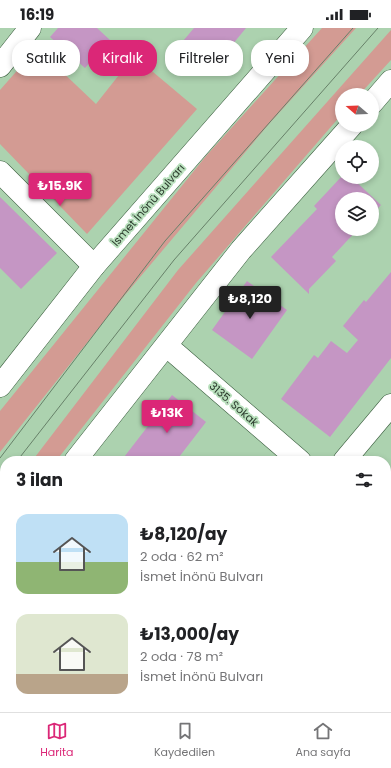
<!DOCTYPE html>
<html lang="tr">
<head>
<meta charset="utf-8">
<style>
  body { margin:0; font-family:Poppins,sans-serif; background:#f2f2f2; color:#202124; height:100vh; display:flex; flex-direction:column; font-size:15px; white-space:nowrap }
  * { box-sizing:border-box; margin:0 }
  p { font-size:13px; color:#757577 }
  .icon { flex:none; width:22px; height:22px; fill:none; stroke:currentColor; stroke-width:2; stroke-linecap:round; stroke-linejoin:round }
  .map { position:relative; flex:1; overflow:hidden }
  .drawer { position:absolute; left:0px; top:428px; width:391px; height:256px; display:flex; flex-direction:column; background:#fff; border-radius:16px 16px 0 0; box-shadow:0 2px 6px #0003 }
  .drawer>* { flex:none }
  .banner { position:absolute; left:12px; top:12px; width:367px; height:36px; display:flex; gap:8px }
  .needle { width:26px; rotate:289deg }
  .buttons { position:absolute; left:335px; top:60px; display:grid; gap:8px }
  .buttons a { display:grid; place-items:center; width:44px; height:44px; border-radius:50%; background:#fff; box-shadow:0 2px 6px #0003; font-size:20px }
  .price { position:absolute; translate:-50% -34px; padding:0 9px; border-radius:4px; background:#db2777; color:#fff; font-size:13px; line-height:26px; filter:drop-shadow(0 1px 2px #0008) }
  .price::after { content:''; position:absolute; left:50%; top:24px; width:12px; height:9px; margin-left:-6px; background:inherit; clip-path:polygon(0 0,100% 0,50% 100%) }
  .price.on { background:#222; color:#fff }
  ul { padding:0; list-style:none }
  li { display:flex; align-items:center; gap:12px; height:100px; padding:0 16px }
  li span { display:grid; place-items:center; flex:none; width:112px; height:80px; border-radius:12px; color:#555 }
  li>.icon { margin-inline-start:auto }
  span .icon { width:48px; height:48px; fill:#fffc; stroke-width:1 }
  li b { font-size:17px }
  h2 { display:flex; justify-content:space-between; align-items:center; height:48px; padding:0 16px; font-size:17px }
  .chip { padding:0 14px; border-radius:16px; background:#fff; box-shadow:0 2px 6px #0003; font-size:14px; line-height:36px }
  .chip.on { background:#db2777; color:#fff }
  .status { display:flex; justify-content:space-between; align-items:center; height:28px; padding:0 20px; background:#fff; direction:ltr }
  .status svg { height:11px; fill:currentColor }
  .dock { display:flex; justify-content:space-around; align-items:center; height:56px; border-top:1px solid #e0e0e0; background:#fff; font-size:11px; color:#757577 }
  .dock a { display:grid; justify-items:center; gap:2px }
  .dock .on { color:#db2777 }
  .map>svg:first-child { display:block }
</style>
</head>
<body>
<div class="status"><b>16:19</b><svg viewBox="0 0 49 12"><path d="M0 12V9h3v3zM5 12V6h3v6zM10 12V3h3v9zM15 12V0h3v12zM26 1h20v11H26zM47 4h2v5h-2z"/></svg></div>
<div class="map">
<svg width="391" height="684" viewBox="0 0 391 684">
  <rect width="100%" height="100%" fill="#acd2af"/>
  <!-- green -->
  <path fill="#d39b93" d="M322 0H356L269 96 125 267 0 424V383L206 128Z
    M391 2V32L359 67H342V86L196 255 56 433H32L178 242Z
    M37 20 96 76 134 28 197 81 87 206 0 116V62Z
    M5 467V498L0 504V473Z"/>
  <!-- building -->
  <path fill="#c596c4" d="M58 0H97L110 12 85 40 50 9Z
    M194 0H246L214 39 183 13Z
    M342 148 351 149 381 177 372 186V171H342V201H358L332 229 336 233 309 261V266L271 229 317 181 314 178Z
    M0 169 57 225 21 261 0 240Z
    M391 244V330L330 409 281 371 314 327 318 330 331 313 347 325 358 312 343 298 364 272 366 274Z
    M247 253 287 282 252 331 212 302Z
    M172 367 206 394 176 433H121Z"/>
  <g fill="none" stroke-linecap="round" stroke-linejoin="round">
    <defs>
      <path id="minor" d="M0 38 30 0
        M0 144 94 238
        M167 318 300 433
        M344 433 391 377
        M386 512 391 517
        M0 682 2 684
        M136 684 140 679"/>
      <path id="major" d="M372 75 391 53
        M0 358 94 238 302 0
        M75 433 241 222 352 97
        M0 527 5 520"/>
    </defs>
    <!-- minor casing -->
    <use href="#minor" stroke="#3b5e3f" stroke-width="23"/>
    <!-- major casing -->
    <use href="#major" stroke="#3b5e3f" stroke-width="23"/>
    <!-- minor -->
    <use href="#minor" stroke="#fff" stroke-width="22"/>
    <!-- major -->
    <use href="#major" stroke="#fff" stroke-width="22"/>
    <!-- tram -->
    <path stroke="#678169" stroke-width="1" d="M0 430 165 213 353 0
      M17 433 174 232 378 0
      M0 455 5 449"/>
  </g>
  <g text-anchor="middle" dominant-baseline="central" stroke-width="3.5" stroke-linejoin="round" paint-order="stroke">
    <!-- street labels -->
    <g font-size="11" fill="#2c3c2e" stroke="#b8e0bc">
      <text transform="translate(148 177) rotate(-49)">İsmet İnönü Bulvarı</text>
      <text transform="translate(234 376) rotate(41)">3135. Sokak</text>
    </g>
  </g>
</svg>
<div class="buttons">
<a><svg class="needle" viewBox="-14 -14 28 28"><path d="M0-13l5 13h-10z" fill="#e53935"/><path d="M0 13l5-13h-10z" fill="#757577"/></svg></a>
<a><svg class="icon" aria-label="locate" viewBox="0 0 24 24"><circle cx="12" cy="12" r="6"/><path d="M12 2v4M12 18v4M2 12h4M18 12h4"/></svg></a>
<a><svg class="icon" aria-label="layers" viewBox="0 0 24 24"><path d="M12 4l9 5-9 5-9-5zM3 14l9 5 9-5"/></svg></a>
</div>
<b class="price" style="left:60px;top:179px">₺15.9K</b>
<b class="price on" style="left:250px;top:292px">₺8,120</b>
<b class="price" style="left:167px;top:406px">₺13K</b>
<div class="banner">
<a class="chip">Satılık</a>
<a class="chip on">Kiralık</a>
<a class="chip">Filtreler</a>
<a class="chip">Yeni</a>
</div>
<section class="drawer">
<h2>3 ilan<svg class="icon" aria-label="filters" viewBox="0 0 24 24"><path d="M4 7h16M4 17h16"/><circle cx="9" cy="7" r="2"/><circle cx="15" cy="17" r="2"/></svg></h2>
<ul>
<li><span style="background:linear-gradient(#bfe0f5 60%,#8fb573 0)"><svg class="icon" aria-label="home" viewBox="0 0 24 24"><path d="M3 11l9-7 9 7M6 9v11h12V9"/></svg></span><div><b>₺8,120/ay</b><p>2 oda · 62 m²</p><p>İsmet İnönü Bulvarı</p></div></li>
<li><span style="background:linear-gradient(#dfe7d0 75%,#b9a48a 0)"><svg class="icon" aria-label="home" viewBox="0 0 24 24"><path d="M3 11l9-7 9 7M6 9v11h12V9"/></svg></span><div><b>₺13,000/ay</b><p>2 oda · 78 m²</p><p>İsmet İnönü Bulvarı</p></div></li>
</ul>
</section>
</div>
<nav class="dock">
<a class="on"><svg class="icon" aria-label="map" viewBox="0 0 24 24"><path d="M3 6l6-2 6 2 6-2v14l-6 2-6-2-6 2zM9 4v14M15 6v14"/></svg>Harita</a>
<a><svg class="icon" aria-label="saved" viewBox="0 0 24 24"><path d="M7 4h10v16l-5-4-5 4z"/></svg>Kaydedilen</a>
<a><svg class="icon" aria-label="home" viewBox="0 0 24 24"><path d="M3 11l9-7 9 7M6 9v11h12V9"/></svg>Ana sayfa</a>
</nav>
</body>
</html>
